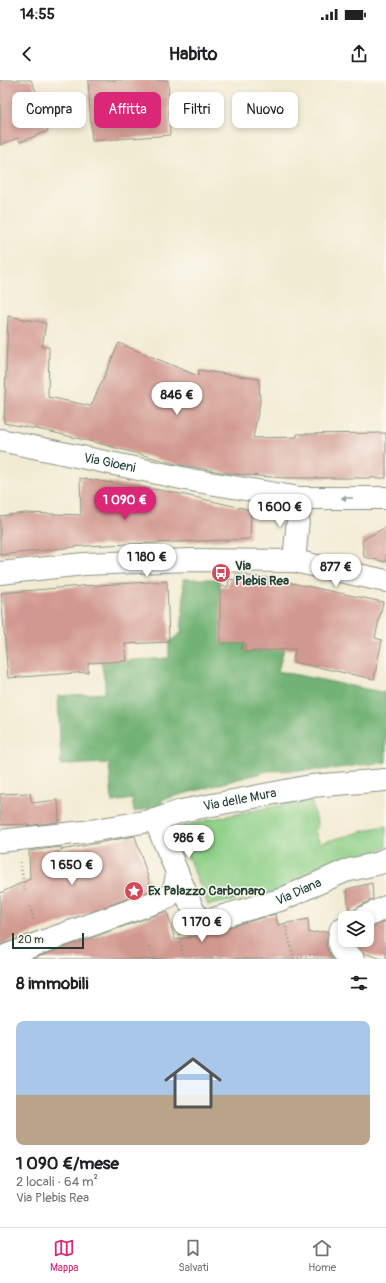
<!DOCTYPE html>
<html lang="it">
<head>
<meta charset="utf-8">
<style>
  body { margin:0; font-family:Pangolin,sans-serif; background:#f6f6f6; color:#202124; height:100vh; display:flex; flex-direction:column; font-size:15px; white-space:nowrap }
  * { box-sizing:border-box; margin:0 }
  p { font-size:13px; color:#757577 }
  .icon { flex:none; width:22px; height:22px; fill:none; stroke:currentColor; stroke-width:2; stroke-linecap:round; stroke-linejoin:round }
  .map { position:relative; height:879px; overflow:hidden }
  .side { display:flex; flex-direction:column; background:#fff; flex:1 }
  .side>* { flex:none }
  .top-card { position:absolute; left:12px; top:12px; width:362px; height:36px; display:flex; gap:8px }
  .tools { position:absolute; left:338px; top:831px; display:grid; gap:8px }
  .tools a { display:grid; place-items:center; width:36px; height:36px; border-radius:8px; background:#fff; box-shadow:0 2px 6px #0003; font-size:20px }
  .scale { position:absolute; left:12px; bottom:10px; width:72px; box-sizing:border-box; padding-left:4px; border:2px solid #1f3d34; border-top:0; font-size:11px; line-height:14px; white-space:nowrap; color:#1f3d34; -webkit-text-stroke:3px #fbf7ec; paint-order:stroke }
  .price { position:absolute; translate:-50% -34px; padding:0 9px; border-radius:14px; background:#fff; color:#222; font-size:13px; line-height:26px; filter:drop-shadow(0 1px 2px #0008) }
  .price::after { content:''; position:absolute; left:50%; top:24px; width:12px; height:9px; margin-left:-6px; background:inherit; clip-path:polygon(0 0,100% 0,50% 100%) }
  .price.on { background:#db2777; color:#fff }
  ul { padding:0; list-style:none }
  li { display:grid; align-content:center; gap:8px; height:212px; padding:0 16px }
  li span { display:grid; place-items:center; height:124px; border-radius:8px; color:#555 }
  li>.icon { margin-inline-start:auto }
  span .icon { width:72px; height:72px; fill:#fffc; stroke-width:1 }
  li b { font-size:17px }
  h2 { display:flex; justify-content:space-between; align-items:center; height:48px; padding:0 16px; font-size:17px }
  .tag { padding:0 14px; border-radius:8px; background:#fff; box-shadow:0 2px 6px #0003; font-size:14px; line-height:36px }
  .tag.on { background:#db2777; color:#fff }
  .status { display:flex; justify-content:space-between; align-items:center; height:28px; padding:0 20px; background:#fff; direction:ltr }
  .status svg { height:11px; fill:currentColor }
  header { display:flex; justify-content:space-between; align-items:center; height:52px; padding:0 16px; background:#fff; font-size:18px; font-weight:700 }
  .dock { display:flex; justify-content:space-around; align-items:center; height:56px; border-top:1px solid #e0e0e0; background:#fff; font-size:11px; color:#757577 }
  .dock a { display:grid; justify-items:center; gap:2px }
  .dock .on { color:#db2777 }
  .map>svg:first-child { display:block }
</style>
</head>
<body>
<div class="status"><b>14:55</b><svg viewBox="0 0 49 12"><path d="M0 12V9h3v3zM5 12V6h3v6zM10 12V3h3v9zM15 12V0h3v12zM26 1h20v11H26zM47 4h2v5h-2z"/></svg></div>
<header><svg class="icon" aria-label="back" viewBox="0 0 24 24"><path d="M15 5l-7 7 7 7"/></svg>Habito<svg class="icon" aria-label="share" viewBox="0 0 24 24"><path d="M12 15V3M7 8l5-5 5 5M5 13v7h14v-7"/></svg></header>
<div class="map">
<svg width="386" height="879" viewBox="0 0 386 879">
  <rect width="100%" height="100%" fill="#fbf7ec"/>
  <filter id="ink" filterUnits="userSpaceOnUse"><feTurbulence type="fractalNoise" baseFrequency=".025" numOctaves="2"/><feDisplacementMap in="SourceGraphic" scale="8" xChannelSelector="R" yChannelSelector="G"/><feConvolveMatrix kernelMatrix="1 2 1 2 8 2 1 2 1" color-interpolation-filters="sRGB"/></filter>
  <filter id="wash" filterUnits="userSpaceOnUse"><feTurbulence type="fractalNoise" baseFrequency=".012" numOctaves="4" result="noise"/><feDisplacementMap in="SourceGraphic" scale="16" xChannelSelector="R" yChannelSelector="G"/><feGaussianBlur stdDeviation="0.9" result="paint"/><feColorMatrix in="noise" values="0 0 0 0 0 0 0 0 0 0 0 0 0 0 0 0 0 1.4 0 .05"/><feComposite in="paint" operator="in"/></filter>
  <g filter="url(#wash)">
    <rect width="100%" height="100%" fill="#f2ebd3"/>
    <!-- green -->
    <path fill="#8dcf87" stroke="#56865e" d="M311 719 318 747 315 751 320 763 386 745V767L374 774 288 810 208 825 176 748 212 739Z"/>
    <!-- forest -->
    <path fill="#72b274" stroke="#487854" d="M183 499H219L220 506 245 563V572L263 571 265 529 285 565 278 591 386 613V682L322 690 268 691 161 720 164 725 134 732 132 719 112 722 109 683 61 685 58 616 105 613V602L101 582 169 578V562L181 553 184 516Z"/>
    <g id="blocks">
      <!-- building -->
      <path fill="#d1988f" d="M0 0H31L42 25 38 26 48 51 20 62 18 58 0 65Z
        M88 0H168L170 55 92 61Z
        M8 236 46 243 42 267H49L48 317 91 326 119 263 198 296 199 290 259 299 260 322 253 358 297 357V354L386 353V398H285L233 394 176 384 98 363 47 351 4 343Z
        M80 398 172 412 251 430 250 459 83 466 0 475V436L25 433 81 435Z
        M386 447V482L364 477 362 460Z
        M236 494 272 499 383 522 375 558 382 560 374 599 293 582 295 569 245 572V563H220V506L228 507 229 499 235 500Z
        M167 501 169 562 125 564 127 581 88 583V592L8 598 1 513 81 506Z
        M30 713 32 723 58 720 59 742 27 746V744L0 745V714Z
        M135 756 152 810 0 865V813L30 799 29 771 61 767V770Z
        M372 803 373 819 358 827 353 831 351 836 349 835 347 809Z
        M167 831 175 860 205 854 275 834 278 845 308 839 309 853 328 851 326 865 328 872 332 879H32Z
        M386 841V879H382L364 873 352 864 351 860H367V850Z"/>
    </g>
  </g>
  <g filter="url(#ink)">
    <use href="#blocks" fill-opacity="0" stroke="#889484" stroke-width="1"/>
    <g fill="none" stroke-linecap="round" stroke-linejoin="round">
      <defs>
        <g id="minor">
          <path id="s1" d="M0 360 191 400 300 418H386"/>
          <path d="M294 481 300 418"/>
          <path d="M0 493 84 484 191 480 294 481 386 501"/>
          <path id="s2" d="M155 740 193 830 202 842 280 820 345 791 380 783 386 779"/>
          <path id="s3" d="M0 761 84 752 155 740 181 731 311 706 386 700"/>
          <path d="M363 838 386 827"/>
          <path d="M345 847 341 849C337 862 337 873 353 879"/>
          <path d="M0 878 42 862 167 818 174 810 177 794"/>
        </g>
      </defs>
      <!-- minor casing -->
      <use href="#minor" stroke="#889484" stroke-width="24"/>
      <!-- path -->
      <path stroke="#889484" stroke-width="2.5" stroke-dasharray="1 3" stroke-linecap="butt" d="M20 782 25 811
        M30 827 34 840
        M285 843 294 879
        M178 850 184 879
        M149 867 154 879
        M294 879 318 873"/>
      <!-- minor -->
      <use href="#minor" stroke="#fff" stroke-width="22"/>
    </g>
    <!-- one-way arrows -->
    <defs><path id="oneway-solid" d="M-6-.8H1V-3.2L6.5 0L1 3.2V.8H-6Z"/></defs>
    <use fill="#8f9e9a" href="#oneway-solid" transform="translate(347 418) rotate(180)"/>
  </g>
  <!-- icons -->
  <defs>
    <symbol id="bus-disc" viewBox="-11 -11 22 22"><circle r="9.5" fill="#d1495b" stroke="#fbf7ec"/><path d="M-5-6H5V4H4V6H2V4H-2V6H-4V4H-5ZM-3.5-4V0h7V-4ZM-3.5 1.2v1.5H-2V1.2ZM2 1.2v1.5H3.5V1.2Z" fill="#fff"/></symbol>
    <symbol id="sight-disc" viewBox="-11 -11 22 22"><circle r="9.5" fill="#d1495b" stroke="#fbf7ec"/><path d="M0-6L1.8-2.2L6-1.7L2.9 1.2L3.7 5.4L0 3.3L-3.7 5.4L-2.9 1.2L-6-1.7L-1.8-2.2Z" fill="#fff"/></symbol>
  </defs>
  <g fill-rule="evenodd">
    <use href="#bus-disc" x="210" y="482" width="22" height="22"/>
    <use href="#sight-disc" x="123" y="800" width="22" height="22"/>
  </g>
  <g text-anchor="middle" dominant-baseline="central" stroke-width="3" stroke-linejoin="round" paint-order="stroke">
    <!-- street labels -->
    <g font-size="13" fill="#1f3d34" stroke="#fbf7ec">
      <text stroke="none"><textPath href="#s1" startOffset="112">Via Gioeni</textPath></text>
      <text stroke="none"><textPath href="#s3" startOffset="244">Via delle Mura</textPath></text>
      <text stroke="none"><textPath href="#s2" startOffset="214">Via Diana</textPath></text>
    </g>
    <!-- poi labels -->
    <g font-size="13" font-weight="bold" fill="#1f3d34" stroke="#fbf7ec" text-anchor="start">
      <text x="235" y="486">Via<tspan x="235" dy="15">Plebis Rea</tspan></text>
      <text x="148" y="811">Ex Palazzo Carbonaro</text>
    </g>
  </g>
</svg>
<div class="tools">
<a><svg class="icon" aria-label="layers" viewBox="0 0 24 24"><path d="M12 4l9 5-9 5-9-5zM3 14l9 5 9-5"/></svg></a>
</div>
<div class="scale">20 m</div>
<b class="price" style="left:177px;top:336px">846 €</b>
<b class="price on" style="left:125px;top:441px">1 090 €</b>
<b class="price" style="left:280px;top:448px">1 600 €</b>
<b class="price" style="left:147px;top:498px">1 180 €</b>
<b class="price" style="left:336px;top:508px">877 €</b>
<b class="price" style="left:189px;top:779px">986 €</b>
<b class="price" style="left:72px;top:806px">1 650 €</b>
<b class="price" style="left:202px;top:863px">1 170 €</b>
<div class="top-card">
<a class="tag">Compra</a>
<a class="tag on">Affitta</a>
<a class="tag">Filtri</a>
<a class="tag">Nuovo</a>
</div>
</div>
<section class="side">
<h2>8 immobili<svg class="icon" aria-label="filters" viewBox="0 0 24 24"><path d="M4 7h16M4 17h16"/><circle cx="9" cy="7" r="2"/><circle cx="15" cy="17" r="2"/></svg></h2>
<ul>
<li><span style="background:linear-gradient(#a9c7e8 60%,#b9a48a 0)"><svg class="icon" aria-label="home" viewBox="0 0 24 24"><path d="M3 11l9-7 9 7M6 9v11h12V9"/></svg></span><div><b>1 090 €/mese</b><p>2 locali · 64 m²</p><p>Via Plebis Rea</p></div></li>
</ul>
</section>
<nav class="dock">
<a class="on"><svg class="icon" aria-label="map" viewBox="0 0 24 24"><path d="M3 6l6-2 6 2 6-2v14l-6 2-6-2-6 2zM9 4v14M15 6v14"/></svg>Mappa</a>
<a><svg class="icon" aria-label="saved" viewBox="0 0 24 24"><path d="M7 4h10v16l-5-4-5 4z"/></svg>Salvati</a>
<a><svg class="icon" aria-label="home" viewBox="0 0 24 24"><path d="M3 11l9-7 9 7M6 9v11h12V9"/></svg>Home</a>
</nav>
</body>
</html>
